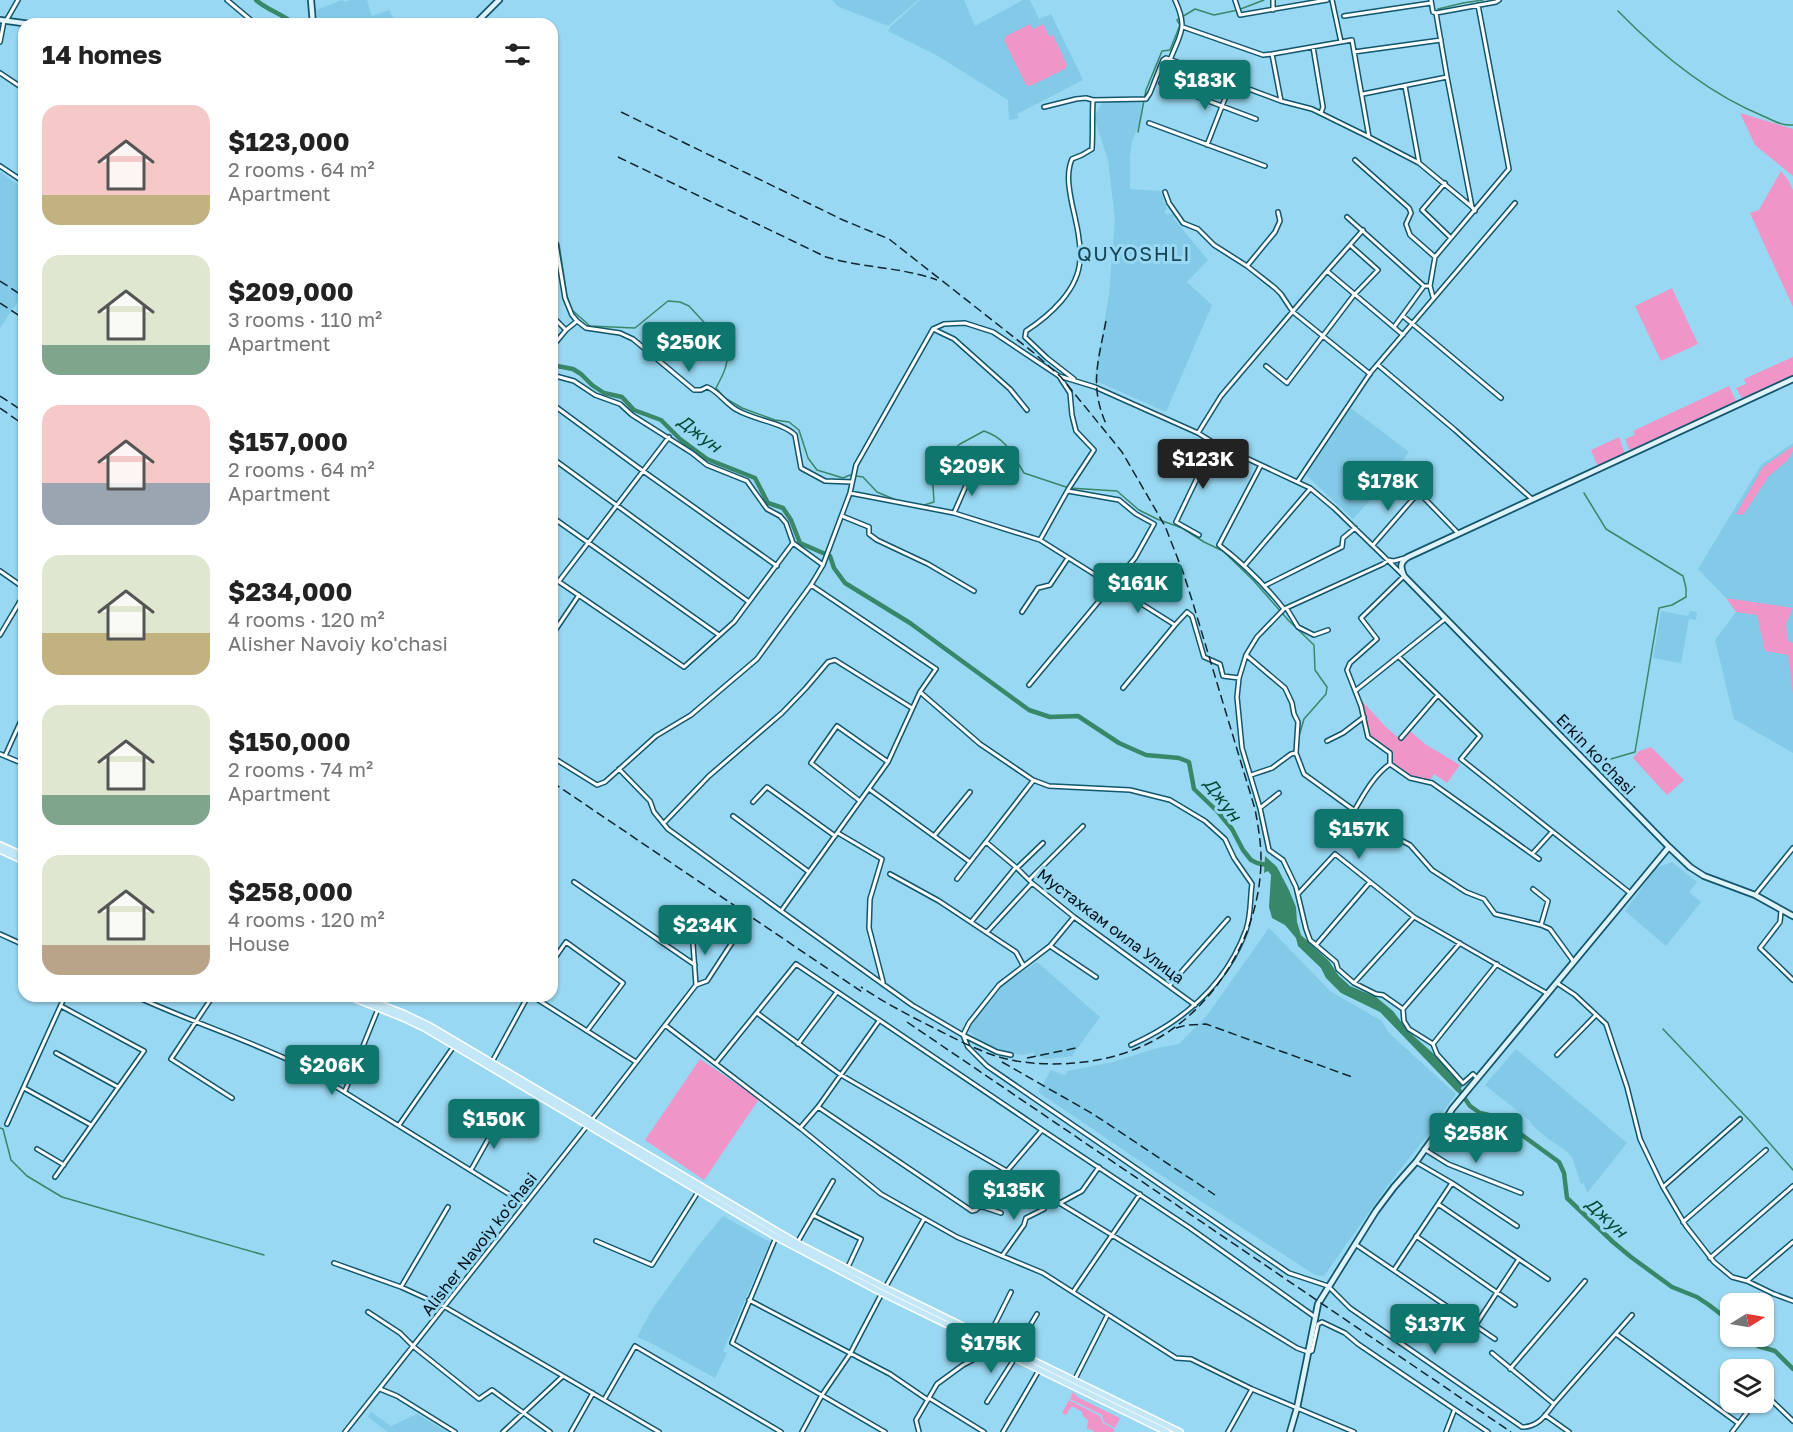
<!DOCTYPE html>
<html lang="en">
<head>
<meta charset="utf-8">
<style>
  body { margin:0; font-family:"Golos Text",sans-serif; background:#f6f6f6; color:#222; height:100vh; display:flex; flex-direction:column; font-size:22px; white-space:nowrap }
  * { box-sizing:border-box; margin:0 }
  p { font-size:20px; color:#767676 }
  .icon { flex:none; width:33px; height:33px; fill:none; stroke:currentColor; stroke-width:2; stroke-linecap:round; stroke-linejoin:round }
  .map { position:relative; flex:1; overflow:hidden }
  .sheet { position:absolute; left:18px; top:18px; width:540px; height:984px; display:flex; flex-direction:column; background:#fff; border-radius:18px; box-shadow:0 2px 4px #0004 }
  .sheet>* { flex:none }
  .needle { width:39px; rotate:79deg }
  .tools { position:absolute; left:1720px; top:1293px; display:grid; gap:12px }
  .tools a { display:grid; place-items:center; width:54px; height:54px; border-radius:12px; background:#fff; box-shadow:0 2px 4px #0004; font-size:30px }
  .price { position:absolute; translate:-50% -51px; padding:0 14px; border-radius:6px; background:#0f766e; color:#fff; font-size:20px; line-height:39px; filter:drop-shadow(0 2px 3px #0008) }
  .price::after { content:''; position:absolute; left:50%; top:36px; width:18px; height:14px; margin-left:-9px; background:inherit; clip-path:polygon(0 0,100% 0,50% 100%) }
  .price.current { background:#222; color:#fff }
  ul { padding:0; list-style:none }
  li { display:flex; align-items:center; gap:18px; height:150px; padding:0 24px }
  li span { display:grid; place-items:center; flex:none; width:168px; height:120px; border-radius:18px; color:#555 }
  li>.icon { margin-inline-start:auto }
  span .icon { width:72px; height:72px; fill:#fffc; stroke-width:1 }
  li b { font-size:26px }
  h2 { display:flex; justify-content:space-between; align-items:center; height:72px; padding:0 24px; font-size:26px }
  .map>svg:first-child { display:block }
</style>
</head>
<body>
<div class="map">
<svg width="1793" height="1432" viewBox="0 0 1793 1432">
  <rect width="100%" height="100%" fill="#99d8f2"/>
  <!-- built -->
  <path fill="#82cae7" d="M342 0 345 2 351 0H367L372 16 389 10 397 24H319L316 10Z
    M832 0H918L888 26 837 6Z
    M920 0H964L975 26 1023 0H1030L1039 19 1051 14 1083 80 1017 114 1019 118 1009 120 1008 100 938 56 888 31 891 26Z
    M1104 99 1142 101 1140 121 1132 142 1130 157V189L1161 191 1167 209 1165 210V214H1174V219L1208 260 1187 282 1212 305 1166 412 1094 380 1109 295 1115 220 1108 160 1094 117Z
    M0 172 24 189V293L0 328Z
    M1351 408 1409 452 1394 473 1353 519 1306 475Z
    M1793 443V753L1734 719 1715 640 1736 612 1726 598 1698 569 1761 465Z
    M1661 611 1688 616 1690 611 1697 612 1696 620 1689 619 1681 663 1653 658Z
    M1672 862 1697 882 1689 892 1701 902 1666 946 1625 911 1656 868Z
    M1269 928 1330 991 1382 1021 1389 1033 1456 1094 1441 1114 1434 1127 1392 1180 1324 1276 1315 1275 1156 1172 1038 1092 1051 1070 1065 1075 1068 1071 1113 1062 1157 1048 1179 1044 1208 1014Z
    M1037 962 1100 1017 1072 1056 1047 1059 1035 1056 1034 1052 1023 1055 1010 1053 983 1043 967 1030 1004 984Z
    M1516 1049 1627 1143 1587 1193 1584 1183 1581 1184 1572 1157 1566 1151 1547 1138 1532 1125 1530 1121 1485 1085Z
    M723 1216 770 1242 723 1351 727 1353 715 1378 653 1344 637 1337 653 1308 698 1246Z
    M371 1412 391 1426 417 1414 448 1432H388L368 1417Z"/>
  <!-- green -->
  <path fill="#f095c8" d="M1030 24 1033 29 1043 24 1049 36 1053 35 1067 65 1065 69 1030 86 1026 85 1004 40 1006 36Z
    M1740 113 1793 129V176L1755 145Z
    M1781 171 1788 180 1793 190V307L1750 213 1759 210Z
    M1672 288 1698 344 1661 361 1635 306Z
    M1793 357V375L1744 398 1741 397 1736 388 1746 384 1744 379Z
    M1729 386 1736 401 1633 450 1629 449 1625 439 1635 435 1633 431Z
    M1619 437 1625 454 1598 467 1591 450Z
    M1793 446V451L1787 461 1769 476 1743 515 1736 514 1763 467Z
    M1726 598 1793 608 1786 624 1788 641 1793 643V694L1788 655 1765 651 1757 615 1736 612Z
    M1360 699 1386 727 1401 740 1410 731 1425 744 1460 765 1447 783 1434 774 1430 780 1409 776 1393 763 1391 750 1370 736Z
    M1651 747 1684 780 1667 795 1633 758 1639 751Z
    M700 1059 759 1099 704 1180 645 1140Z
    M1073 1392 1079 1398 1120 1418 1115 1428 1104 1422 1102 1415 1070 1399Z
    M1069 1400 1100 1416 1103 1423 1114 1429V1432H1094L1092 1430 1087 1429 1088 1420 1083 1416 1082 1412 1074 1407H1071L1066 1415 1062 1413Z"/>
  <!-- water -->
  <path fill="#398769" d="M1265 856 1277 867 1289 890 1296 907 1297 922 1301 935 1329 961 1339 976 1350 986 1376 997 1393 1011 1408 1031 1444 1063 1450 1073 1463 1086 1457 1092 1380 1012 1341 993 1326 978 1321 968 1298 946 1296 938 1285 925 1272 918 1269 907 1271 875 1268 871 1264 873Z"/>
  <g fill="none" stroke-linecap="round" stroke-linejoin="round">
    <!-- stream -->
    <path stroke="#398769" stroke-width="1.5" d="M1438 9 1463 3 1483 0
      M1618 11C1660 54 1707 93 1763 116 1773 120 1781 126 1793 125
      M1138 132 1146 90 1162 51 1170 50 1180 25 1177 20 1195 9 1214 15 1238 10 1264 0
      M552 234 559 244 567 296 572 310 590 326 635 328 668 301 680 302 689 306 726 346C731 360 723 375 716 388L725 398 742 408 775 420 789 422 799 430 808 458 817 470 843 478 850 475 863 477 877 492 896 500
      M1584 493 1606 529 1683 576 1686 588V597L1672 605 1659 608 1635 752 1597 763
      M921 506 934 502 932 469 960 444 984 431C1007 439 1012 454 1024 473L1069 488 1117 491 1139 510 1157 519 1182 528 1204 542 1223 551 1253 580 1289 621 1314 645 1315 670 1327 687 1326 694 1304 719 1299 736
      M1663 1029 1752 1123 1793 1170
      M0 1128 3 1129 11 1160 27 1176 62 1197 264 1255"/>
    <!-- canal -->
    <path stroke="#398769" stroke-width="4.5" d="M256 0C267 10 283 14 294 24
      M552 365 573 369 581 374 592 385 604 393 622 397 634 410 661 420 680 439 707 459 755 478 768 503 783 508 791 520 800 543 830 556 834 568 845 583 910 623 1029 710 1050 717 1078 716 1119 743 1146 755 1179 758 1189 762 1194 789 1218 812 1232 829 1243 850 1251 860 1257 863 1267 865
      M1457 1087 1470 1106 1480 1113 1502 1118 1508 1121 1515 1130 1559 1162 1564 1173 1567 1198 1613 1242 1631 1257 1672 1287 1697 1297 1709 1305 1731 1322
      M1748 1336 1758 1346 1775 1351 1793 1369"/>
    <defs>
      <path id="street" d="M227 0 252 21 253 24
        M1235 0 1240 15 1327 0
        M1332 0 1341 42
        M1431 0 1433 12 1436 13 1447 77 1472 207 1475 211
        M1273 10V0
        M1436 13 1496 2 1499 0
        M1344 16 1431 3
        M6 21 18 0
        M1183 27 1263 55 1272 54
        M0 42 4 21
        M1313 47 1323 107 1321 113
        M1354 52 1441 40
        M1170 60C1181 32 1188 28 1175 0
        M0 73 24 89
        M1161 83 1256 119
        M1405 86 1419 163
        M1363 94 1447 77
        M1044 107 1076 99 1086 98 1093 100 1146 99 1150 93 1163 60 1166 58 1281 101
        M1149 123 1265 166
        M1369 137 1312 109 1281 101 1272 54 1352 40 1369 137 1419 163 1472 207
        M1207 145 1231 83
        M1355 160 1409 208 1411 213 1406 224 1410 235 1435 257
        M0 166 24 182
        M1445 183 1422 210 1451 238
        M1165 192 1169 203 1183 223 1198 229 1214 245 1247 266 1275 288 1281 294 1293 312 1370 374
        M1347 217 1424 286H1430
        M1363 230 1327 271 1403 335
        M552 238 556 244 565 298 572 315 577 321 586 328 620 333 633 339 694 390H701L707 387C717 390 727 405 737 410 754 420 784 423 795 435L801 468 825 481 852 482
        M1247 266 1275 232 1280 221 1278 212
        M1433 297 1430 286 1435 257 1509 169 1478 5
        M552 316 566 330 577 321
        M1403 316 1501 398
        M1394 327 1424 286
        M933 329 954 339 1010 389 1027 410
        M552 347 566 330
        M1378 365 1455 430 1532 499
        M1266 366 1287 383 1354 295 1378 270 1350 245
        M552 375 574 381 595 395 620 404 632 415 692 453 707 465 747 481 767 509 780 516 786 523 793 543 823 565
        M1059 376 1095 387 1198 433 1214 443 1310 488 1334 508 1404 576 1361 618 1377 639 1350 663 1347 670 1361 706 1368 737 1390 753V764L1410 778 1432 783 1539 859
        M1074 379 1047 358 1025 337 1026 331C1049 316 1079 290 1080 259 1081 241 1076 222 1072 204 1069 189 1066 173 1072 159L1082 155 1092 149C1093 132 1092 117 1093 100
        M552 404 643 471 777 566
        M1198 433 1221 396 1327 271
        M552 458 749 602
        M1261 465 1219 545C1244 564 1265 585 1284 609L1383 564 1388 560 1394 561 1405 558
        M1397 470 1458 533
        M1298 481 1371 372 1515 203
        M850 493 954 513 1040 540 1175 625
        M954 513 972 472
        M842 516 869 527V534L877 540 928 564 974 591
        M552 517 719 635
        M1199 535 1176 522 1214 443
        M1373 545 1419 492
        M1245 565 1310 489
        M0 571 20 585 24 593 22 598 0 635
        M552 577 684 667 734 622 793 543
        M559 581 669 437
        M1266 585 1342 547 1343 538 1355 528
        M1284 609 1257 637 1246 655 1239 678 1237 697 1242 748 1260 808 1269 850 1283 860 1296 887 1306 929 1310 940 1336 962 1338 969 1354 983 1376 994 1383 995 1403 1009
        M1287 609 1298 627 1314 635 1328 630
        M1022 612 1038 588 1050 585 1068 558
        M552 635 579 595
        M1246 655 1285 688 1292 703 1294 714 1298 722 1296 753 1304 774 1380 829 1410 845 1432 870 1466 892 1484 899 1495 914 1541 925 1550 929 1574 962
        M1399 657 1480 736 1461 759 1630 893
        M1029 685 1135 558 1154 524 1136 514 1119 500 1068 491
        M1123 688 1175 625 1187 612 1192 616 1204 657 1220 664 1223 676 1239 678
        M1355 691 1445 619
        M920 692 980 744 1033 780 1049 786 1130 790 1170 800 1205 821 1225 839 1234 858 1252 884C1250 899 1251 916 1246 930 1226 985 1182 1022 1131 1045
        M1401 738 1438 695
        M1327 741 1343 733 1364 717
        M0 754 24 764
        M5 756 24 714
        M552 757 597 785 605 782 656 736 691 715 757 659 811 585 823 565 850 493 856 465 933 329 944 324 965 323 993 332 1059 376 1070 393 1072 415 1076 431 1094 450 1069 488 1040 540
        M619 769 650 801 654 812 668 829 781 911 912 1005 963 1035 997 1052 1011 1055
        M1251 775 1272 768 1291 754 1296 753
        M869 789 970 862
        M860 801 811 763 837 726 888 762
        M753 802 767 787 835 836
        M1260 808 1279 793
        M1354 811C1364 794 1374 775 1390 764
        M733 816 809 872
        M664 823 709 776 782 713 806 688 828 662 835 660 912 708
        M838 833 882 859 870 899 869 928 883 982
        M934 836 970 792
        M986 842 1017 868 1032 883 1074 917 1195 1005
        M1533 853 1552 832
        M1017 868 1043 843
        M890 874 939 901 1016 952 1023 965
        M957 879 1033 781
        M1029 880 1083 826
        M574 882 695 965
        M1533 889 1548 901 1541 925
        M1298 894 1335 854 1414 917 1548 994
        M1755 895 1793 848
        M781 911 888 762 920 692 936 669 811 585
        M1781 911 1780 922 1760 948 1793 980
        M971 922 1016 867
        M692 930 696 985
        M987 932 1032 883
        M0 934 24 945
        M1460 943 1403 1009 1404 1021 1409 1029 1433 1044 1437 1054 1463 1083 1473 1074 1477 1078
        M1316 945 1370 882
        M1050 946 1096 977
        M552 962 566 942 623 983 587 1031
        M1354 983 1413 918
        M1557 983 1575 995 1606 1024 1627 1087 1640 1139 1663 1187 1686 1226 1714 1262 1732 1277 1747 1281 1774 1294 1793 1301
        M696 985 707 981 737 935
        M1169 986 1228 919
        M135 996C191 1022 249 1040 304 1067L525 1204
        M213 996 171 1059 232 1098
        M532 996 636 1062
        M380 1004 384 996
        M757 1013 841 1075 1007 1171 1297 1348 1308 1352 1312 1351 1318 1324 1322 1322 1345 1333 1358 1344 1488 1432
        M665 1025 800 1128 881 1194 957 1237 1043 1273 1176 1358 1191 1359 1252 1389 1354 1432
        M963 1035 968 1047 987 1066 1289 1273 1328 1286 1350 1308 1522 1427C1538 1427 1545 1416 1554 1404L1632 1315
        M963 1035 969 1023 999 985 1050 946 1074 917
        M798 1044 837 992
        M1433 1044 1497 964
        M56 1053 118 1087
        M1557 1055 1596 1015
        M492 1062 528 996
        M716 1063 796 964 1042 1130 1190 1228 1315 1317
        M24 1088 91 1125
        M345 1091 378 1009
        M818 1107 972 1211 976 1210 980 1206 1007 1171 1042 1130
        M591 1121 696 985
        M7 1124 65 996
        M1443 1124 1463 1134
        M399 1125 454 1046
        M800 1128 818 1107 879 1021
        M37 1149 64 1165
        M1424 1149 1448 1164 1521 1193
        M1416 1162 1452 1183 1517 1226
        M471 1170 499 1120
        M55 1177 144 1051 61 1006
        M1663 1187 1740 1119
        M1060 1203 1082 1191 1099 1167
        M1438 1204 1548 1279
        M980 1206 1001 1213
        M813 1215 861 1239 848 1267
        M1683 1222 1766 1150
        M1416 1236 1515 1305
        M776 1237 732 1343 885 1432
        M596 1241 652 1265 698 1192
        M797 1243 833 1181
        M1355 1244 1495 1339
        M1002 1256 1024 1225 1026 1218 1044 1209
        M1710 1258 1793 1186
        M334 1263 401 1287 445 1307 659 1432
        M1394 1270 1452 1183
        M1747 1281 1793 1242
        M401 1287 448 1207
        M885 1288 924 1219
        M1073 1292 1140 1194
        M749 1300 890 1374 928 1400
        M368 1312 400 1333 414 1347 479 1399 492 1390 550 1432
        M1475 1326 1519 1259
        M1616 1334 1738 1423
        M988 1338 1011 1292
        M1015 1351 1037 1314
        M1492 1353 1554 1404
        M1510 1369 1585 1281
        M1074 1381 1107 1316
        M380 1389 397 1396 455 1432
        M929 1398 984 1432
        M1764 1398H1769L1793 1421
        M604 1400 635 1346 781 1432
        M987 1402 1015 1358
        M1545 1415 1569 1432
        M345 1432 587 1126
        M503 1432 563 1376
        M571 1432 593 1393
        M802 1432 822 1395 850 1354 882 1293
        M919 1432 916 1420 937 1384 963 1365 982 1355 990 1347
        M1003 1432 1042 1365
        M1228 1432 1252 1389
        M1446 1432 1454 1411
        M1732 1432 1755 1402"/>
      <path id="secondary" d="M311 0 313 24
        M0 20 30 24
        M475 24 499 0
        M1793 379 1408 557C1400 562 1400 567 1404 576L1669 847 1690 867 1704 876 1755 895 1793 916
        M1290 1432 1297 1408 1318 1304 1376 1211 1394 1187 1416 1162 1443 1124 1452 1109 1669 847"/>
      <path id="primary" d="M0 845 24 856
        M0 850 24 861
        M348 996 403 1018 426 1029 776 1237 882 1293 1167 1432
        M360 996 405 1014 428 1025 797 1243 885 1288 1180 1432"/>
    </defs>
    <!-- street casing -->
    <use href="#street" stroke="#12566c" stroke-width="6"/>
    <!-- secondary casing -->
    <use href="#secondary" stroke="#12566c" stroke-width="8"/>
    <!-- primary casing -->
    <use href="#primary" stroke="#fff" stroke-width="8"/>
    <!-- street -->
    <use href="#street" stroke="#fff" stroke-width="3"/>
    <!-- secondary -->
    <use href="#secondary" stroke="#e1f3fa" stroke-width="4.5"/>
    <!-- primary -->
    <use href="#primary" stroke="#c3e7f6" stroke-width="5"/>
    <!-- rail -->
    <path stroke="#112530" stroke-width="1.5" stroke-dasharray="9 4.5" stroke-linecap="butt" d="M621 112 843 220 889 239 1034 353 1061 377 1122 452 1165 526 1183 572 1192 600 1255 809C1258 825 1261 842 1261 859 1261 931 1217 1007 1153 1041 1111 1063 1061 1068 1016 1061 987 1056 962 1042 936 1029 910 1016 885 1003 861 987
      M618 157 826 257C862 268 902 267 937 280
      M0 281 24 297
      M0 303 24 319
      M1106 321C1098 362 1089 387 1107 426
      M0 396 24 412
      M0 408 24 425
      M552 782 865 994
      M907 1022 1511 1432
      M1176 1028 1187 1025 1206 1024 1352 1077
      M1027 1058 1076 1048
      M1002 1062 1093 1114 1215 1195"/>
  </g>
  <g text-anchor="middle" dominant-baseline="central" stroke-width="6" stroke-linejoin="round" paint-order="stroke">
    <!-- street labels -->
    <g font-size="16" fill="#000f18" stroke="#99d8f2">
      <text transform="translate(1596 754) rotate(46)">Erkin ko'chasi</text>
      <text transform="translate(1111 926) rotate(37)">Мустахкам оила Улица</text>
      <text transform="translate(479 1244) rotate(-52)">Alisher Navoiy ko'chasi</text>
    </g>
    <!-- water labels -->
    <g font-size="18" font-style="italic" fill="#054833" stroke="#99d8f2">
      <text transform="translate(700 433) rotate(37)">Джун</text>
      <text transform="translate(1223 799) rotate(53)">Джун</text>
      <text transform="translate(1607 1217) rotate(43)">Джун</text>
    </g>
    <!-- quarter labels -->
    <g font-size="20" letter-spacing="1.5" fill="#144556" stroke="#99d8f2">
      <text x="1134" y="253">QUYOSHLI</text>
    </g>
  </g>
</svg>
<div class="tools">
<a><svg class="needle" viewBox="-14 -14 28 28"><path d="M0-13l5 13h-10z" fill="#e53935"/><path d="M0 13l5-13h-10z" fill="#767676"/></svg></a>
<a><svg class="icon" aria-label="layers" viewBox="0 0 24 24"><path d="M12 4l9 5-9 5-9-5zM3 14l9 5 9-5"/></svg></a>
</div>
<b class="price" style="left:1205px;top:111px">$183K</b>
<b class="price" style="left:689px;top:373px">$250K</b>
<b class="price current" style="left:1203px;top:490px">$123K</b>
<b class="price" style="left:972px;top:497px">$209K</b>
<b class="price" style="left:1388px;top:512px">$178K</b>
<b class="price" style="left:1138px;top:614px">$161K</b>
<b class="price" style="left:1359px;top:860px">$157K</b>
<b class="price" style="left:705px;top:956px">$234K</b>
<b class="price" style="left:332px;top:1096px">$206K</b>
<b class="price" style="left:494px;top:1150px">$150K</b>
<b class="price" style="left:1476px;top:1164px">$258K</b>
<b class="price" style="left:1014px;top:1221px">$135K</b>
<b class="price" style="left:1435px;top:1355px">$137K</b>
<b class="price" style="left:991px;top:1374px">$175K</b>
<section class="sheet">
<h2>14 homes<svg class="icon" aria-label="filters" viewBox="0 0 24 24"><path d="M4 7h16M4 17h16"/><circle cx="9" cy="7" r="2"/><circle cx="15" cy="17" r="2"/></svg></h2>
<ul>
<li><span style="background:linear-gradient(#f6c9c9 75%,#c2b280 0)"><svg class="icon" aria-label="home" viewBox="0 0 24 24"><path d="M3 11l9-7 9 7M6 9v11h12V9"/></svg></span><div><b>$123,000</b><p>2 rooms · 64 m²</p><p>Apartment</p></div></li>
<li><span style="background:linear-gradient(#dfe7d0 75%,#7fa58c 0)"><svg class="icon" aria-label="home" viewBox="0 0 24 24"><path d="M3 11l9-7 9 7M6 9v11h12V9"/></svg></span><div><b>$209,000</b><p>3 rooms · 110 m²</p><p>Apartment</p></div></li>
<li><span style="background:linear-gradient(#f6c9c9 65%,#9aa5b1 0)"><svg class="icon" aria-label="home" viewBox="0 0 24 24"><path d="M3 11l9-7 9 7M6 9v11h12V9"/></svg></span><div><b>$157,000</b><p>2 rooms · 64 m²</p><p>Apartment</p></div></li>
<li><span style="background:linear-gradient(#dfe7d0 65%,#c2b280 0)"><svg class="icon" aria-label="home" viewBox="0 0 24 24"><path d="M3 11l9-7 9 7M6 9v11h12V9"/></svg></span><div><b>$234,000</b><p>4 rooms · 120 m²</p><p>Alisher Navoiy ko'chasi</p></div></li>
<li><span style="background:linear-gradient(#dfe7d0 75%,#7fa58c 0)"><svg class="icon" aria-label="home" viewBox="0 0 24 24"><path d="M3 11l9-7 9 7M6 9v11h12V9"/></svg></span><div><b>$150,000</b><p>2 rooms · 74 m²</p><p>Apartment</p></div></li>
<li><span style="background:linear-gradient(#dfe7d0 75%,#b9a48a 0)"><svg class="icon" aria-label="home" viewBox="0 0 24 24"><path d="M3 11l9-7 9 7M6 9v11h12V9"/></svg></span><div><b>$258,000</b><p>4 rooms · 120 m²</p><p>House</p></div></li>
</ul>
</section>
</div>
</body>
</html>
